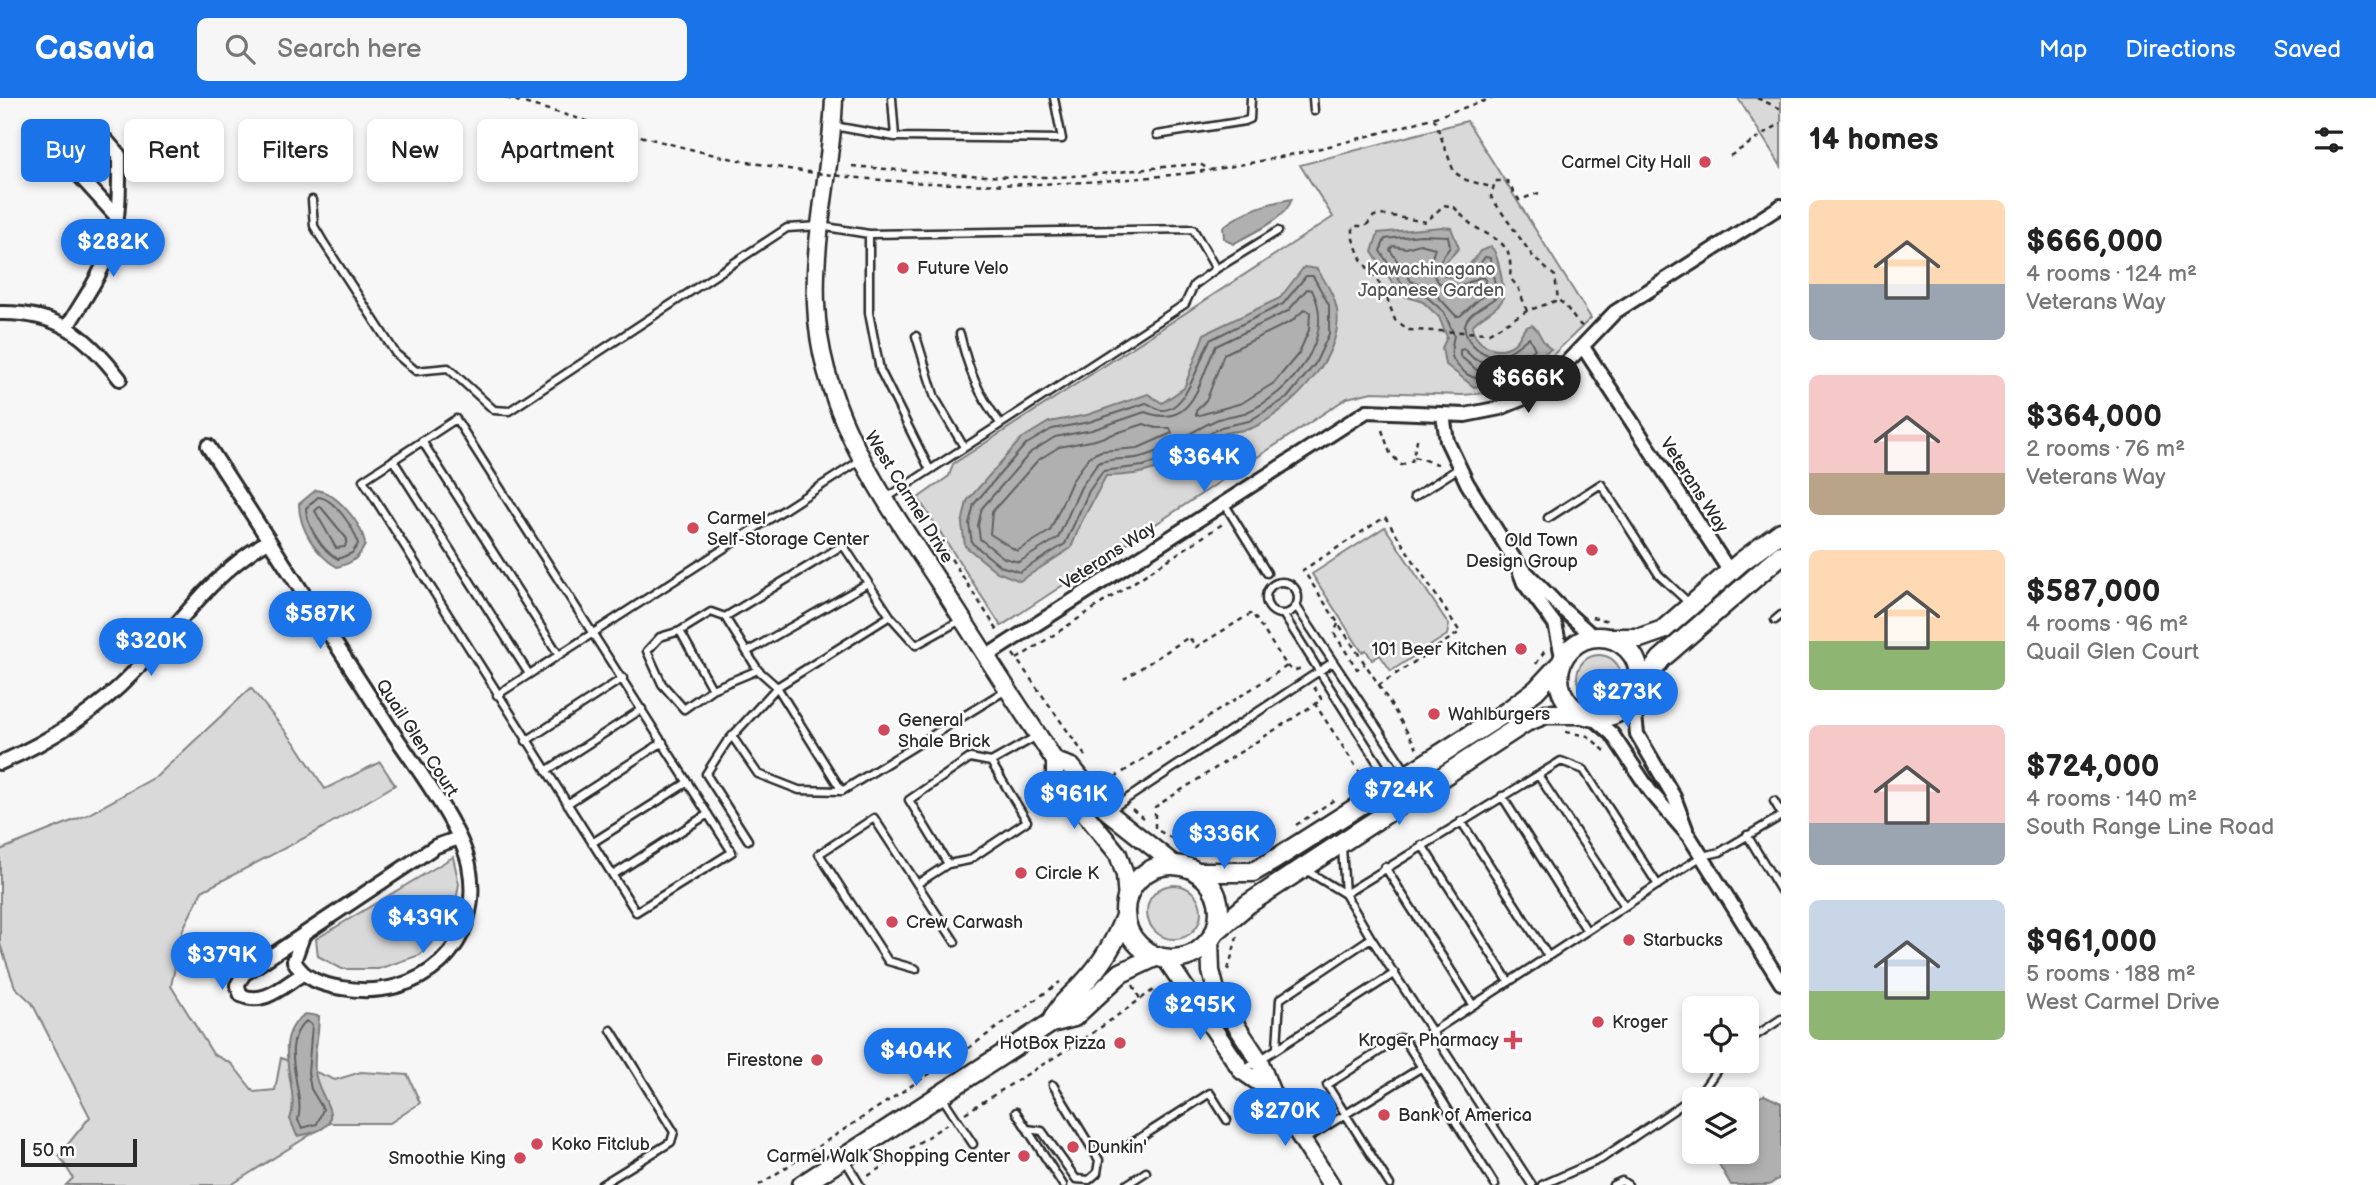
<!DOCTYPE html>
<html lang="en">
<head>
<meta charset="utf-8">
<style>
  body { margin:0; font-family:"Balsamiq Sans",sans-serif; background:#f6f6f6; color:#222; height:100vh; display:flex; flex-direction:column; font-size:26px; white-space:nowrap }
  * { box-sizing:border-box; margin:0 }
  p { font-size:23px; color:#767676 }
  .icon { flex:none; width:38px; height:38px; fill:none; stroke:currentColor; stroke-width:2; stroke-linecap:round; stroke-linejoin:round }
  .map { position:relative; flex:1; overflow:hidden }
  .drawer { display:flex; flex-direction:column; background:#fff; width:595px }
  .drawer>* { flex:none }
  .guide { position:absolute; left:21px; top:21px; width:665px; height:63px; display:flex; gap:14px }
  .buttons { position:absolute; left:1682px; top:898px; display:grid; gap:14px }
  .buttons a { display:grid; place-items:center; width:77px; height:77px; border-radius:10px; background:#fff; box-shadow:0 4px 10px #0003; font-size:35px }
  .scale { position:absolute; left:21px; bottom:18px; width:116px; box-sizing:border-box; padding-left:7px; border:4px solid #2b2b2b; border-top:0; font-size:19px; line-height:24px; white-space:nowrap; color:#2b2b2b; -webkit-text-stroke:5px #fff; paint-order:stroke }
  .price { position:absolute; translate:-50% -60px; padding:0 16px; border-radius:24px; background:#1a73e8; color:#fff; font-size:23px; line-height:46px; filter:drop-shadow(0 2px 4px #0008) }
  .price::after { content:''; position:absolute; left:50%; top:42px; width:21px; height:16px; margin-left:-10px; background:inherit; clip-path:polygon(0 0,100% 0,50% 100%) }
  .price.active { background:#222; color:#fff }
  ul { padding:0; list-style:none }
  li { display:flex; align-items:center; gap:21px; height:175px; padding:0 28px }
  li span { display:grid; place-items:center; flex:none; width:196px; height:140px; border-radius:10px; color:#555 }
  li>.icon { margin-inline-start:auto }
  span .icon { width:84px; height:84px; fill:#fffc; stroke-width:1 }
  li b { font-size:30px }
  h2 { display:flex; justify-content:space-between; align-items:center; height:84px; padding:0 28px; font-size:30px }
  .chip { padding:0 24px; border-radius:10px; background:#fff; box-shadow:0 4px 10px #0003; font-size:24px; line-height:63px }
  .chip.active { background:#1a73e8; color:#fff }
  header { display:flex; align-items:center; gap:42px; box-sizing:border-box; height:98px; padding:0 35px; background:#1a73e8; color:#fff }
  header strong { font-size:33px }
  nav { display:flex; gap:38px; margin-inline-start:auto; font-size:24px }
  .search { width:490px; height:63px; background:#f6f6f6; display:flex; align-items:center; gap:18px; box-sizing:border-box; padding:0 24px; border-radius:10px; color:#767676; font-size:26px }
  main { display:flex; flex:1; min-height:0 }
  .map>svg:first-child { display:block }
</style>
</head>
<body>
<header>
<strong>Casavia</strong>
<div class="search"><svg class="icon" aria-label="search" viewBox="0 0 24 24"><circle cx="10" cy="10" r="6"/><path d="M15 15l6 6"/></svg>Search here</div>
<nav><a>Map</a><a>Directions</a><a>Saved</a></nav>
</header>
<main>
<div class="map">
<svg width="1781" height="1087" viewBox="0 0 1781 1087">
  <rect width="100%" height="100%" fill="#f7f7f7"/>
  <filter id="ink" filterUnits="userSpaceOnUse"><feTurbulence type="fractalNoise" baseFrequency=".0143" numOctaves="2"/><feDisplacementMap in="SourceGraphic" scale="14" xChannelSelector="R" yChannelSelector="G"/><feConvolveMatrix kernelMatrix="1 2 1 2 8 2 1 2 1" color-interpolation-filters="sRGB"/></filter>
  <g filter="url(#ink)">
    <!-- green -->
    <path fill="#d9d9d9" stroke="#828282" stroke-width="2" d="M1738 0H1781V68Z
      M1467 23 1591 220 1525 284 1500 294 1462 297 1372 294 1347 300 1001 528 918 400 949 378 953 366 1333 119 1300 67Z
      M1385 429 1449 527 1447 537 1391 573 1380 557 1372 562 1366 552 1362 554 1312 476Z
      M1577 579a22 22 0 1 1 44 0a22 22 0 1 1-44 0Z
      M251 590 298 649 325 691 380 664 395 687 314 735 202 793 183 831 171 888 213 956 232 966 254 994 275 992 281 960 335 982 361 974 408 977 420 1005 390 1025H329L231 1087H66L73 1080 59 1057 90 1019 32 905 15 889 0 846V752L87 717 157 678Z
      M453 759 459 786 454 815 442 834 420 857 378 871H342L318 858 316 841Z
      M1147 814a27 27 0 1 1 54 0a27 27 0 1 1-54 0Z"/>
    <!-- water -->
    <path fill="#b0b0b0" stroke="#7b7b7b" stroke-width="2" d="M1292 101C1285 122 1252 135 1233 146L1224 140 1223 129C1243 113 1267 105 1292 101Z
      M1442 129 1451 130 1459 150 1444 166 1447 171C1463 173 1472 167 1480 153L1491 149C1498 154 1506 196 1502 203 1495 213 1480 218 1472 228 1474 248 1501 259 1516 244 1520 240 1522 233 1526 229L1532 227C1541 233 1540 244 1551 251L1497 285 1474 289 1445 266 1442 250 1447 239 1439 219 1423 204 1401 197 1372 154 1378 135Z
      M1304 169 1317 171C1324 181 1331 192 1335 204 1351 251 1292 313 1252 330 1242 334 1230 332 1221 337 1175 360 1162 378 1106 378L1081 425 1071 450 1020 483 997 474 965 448 962 426 967 403 1021 341 1049 324 1087 317 1148 296 1162 305 1184 290 1204 236 1280 200Z
      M316 392C336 394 363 426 365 447 358 461 352 465 337 469 316 457 299 430 299 406Z
      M305 916 319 918C319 937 313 956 315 974 318 1003 357 1029 297 1038L290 1021C302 989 267 943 305 916Z
      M1764 997 1781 1005V1079L1769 1087H1731L1712 1054H1746L1747 1004Z"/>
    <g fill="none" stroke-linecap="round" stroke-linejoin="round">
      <!-- shore -->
      <path stroke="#606060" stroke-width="2" d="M1421 137 1448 138 1450 149 1438 166 1445 178C1464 180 1475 174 1485 159L1490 160 1497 198C1488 207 1468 213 1465 227 1464 236 1468 242 1473 247 1494 269 1513 253 1529 239L1535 251C1515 267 1485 295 1462 272 1448 259 1451 254 1454 237L1444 214 1427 199 1405 190 1380 153 1385 141Z
        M1420 146 1435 150 1429 170 1439 185 1460 188 1481 179 1485 181 1486 195 1460 218H1456L1433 193 1411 183 1390 152 1393 148 1406 150Z
        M1306 178H1313L1329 207V236L1315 266 1287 300 1249 323 1221 329 1171 359 1143 368 1103 373 1089 393 1065 446 1020 474 1000 468 972 445 969 426 974 406 1025 347 1052 331 1089 324 1146 305C1150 306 1156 311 1161 312 1187 314 1200 259 1210 242L1283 206Z
        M1307 191 1312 192C1337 241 1291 294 1247 314 1237 318 1226 317 1216 322 1191 333 1171 350 1145 358 1130 363 1112 359 1098 365L1081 389 1058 440 1019 464 1004 460 980 441 978 427 982 410 1031 354 1055 339 1092 332 1145 314C1195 333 1199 280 1216 248L1288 213Z
        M1305 211 1310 214 1309 232 1299 255 1274 285 1242 305 1196 318V313L1207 301 1224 256 1292 223Z
        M1460 252 1464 251 1474 261 1487 265 1488 270 1478 273 1460 258Z
        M1144 326 1156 330H1170L1172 335 1138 350 1101 353 1090 358 1072 383 1050 433 1017 453 990 436 992 414 1038 362 1059 349 1095 342Z
        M318 399C334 400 355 431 358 446L352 455 338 461C322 453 306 427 306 410Z
        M320 408 347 441 345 449 336 450 315 413Z
        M306 923 312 927 308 975 311 991 323 1011 317 1026 302 1030 298 1022C306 993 277 948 306 923Z"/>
      <defs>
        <path id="service" d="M892 0 895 39 1062 41 1054 0
          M1313 0 1314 13
          M834 28 895 39
          M1157 37 1245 23 1250 21 1251 0
          M312 102 314 128 324 145 396 256 416 273 448 270 494 312 509 313 787 130 820 128 869 136 1193 131 1216 171 1278 133
          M869 136V215L880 272 930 372 885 401
          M960 236C968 271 978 296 1000 325
          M916 238 935 300 964 349
          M456 321 732 754 636 814 363 382Z
          M422 343 559 557
          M393 362 529 576
          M930 372 1185 206 1194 187 1216 171
          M1414 399 1459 370
          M1224 405 1267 475
          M1548 420 1601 386 1659 477 1690 506
          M1266 500a16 16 0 1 1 32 0a16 16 0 1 1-32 0Z
          M1296 508 1408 676
          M1283 516 1391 686
          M725 519 711 514 680 533 660 539 647 553 662 586 684 611 712 591 758 572
          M961 522 916 547 890 518 777 589 842 693 1006 592
          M1775 522 1781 517
          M680 533 712 591
          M747 554 868 485
          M497 597 861 362
          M732 638 758 676 799 692 842 693
          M526 643 623 580
          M546 673 642 611
          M1538 677 1625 808
          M1502 698 1587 833
          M1774 703 1781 715
          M567 706 663 644
          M1110 712 1333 564
          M1461 723 1548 858
          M1747 737 1781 793
          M748 742 706 676 726 645 777 589 758 572 725 519 843 447 890 518
          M592 745 688 684
          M1422 747 1509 884
          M1342 749 1345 796
          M948 766 909 702 970 660 991 664 1037 638
          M1385 769 1473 907
          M613 777 708 716
          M917 786 948 766 969 762 1027 723 991 664
          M1345 796 1561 663 1584 672 1658 787
          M1371 840 1532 1087
          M916 871 888 863 819 756 874 720 955 844
          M1432 934 1702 758 1720 754 1781 718
          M1746 944 1781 921
          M1277 949 1280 901 1371 840 1345 796 1304 771
          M1244 972 1395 875
          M942 999 973 1046
          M1016 1014 1063 1087
          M1027 1031 1042 1033 1076 1081 1089 1082 1097 1075 1099 1062 1053 987
          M1304 1042 1422 969
          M1129 1047 1210 995 1227 1022
          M845 1062 860 1087
          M601 1087 671 1044 674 1034 611 932
          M1126 1087 1146 1074
          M1390 1087 1327 987 1400 940 1404 941 1495 1087
          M1542 1087 1601 1061 1702 993 1724 962
          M1613 1087 1622 1083 1628 1087"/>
        <path id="minor" d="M0 215C58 214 86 237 120 281
          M67 229C83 202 104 174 112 143 120 117 119 84 119 57L107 43H90L76 56 75 73 116 118
          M1583 249 1730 474
          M1443 317 1447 343 1467 385 1516 464 1524 485 1555 526 1563 563
          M208 348C268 442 329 536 390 630 413 665 461 728 469 767 485 848 420 904 342 890 322 887 304 881 294 863L303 838
          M1517 465 1557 506 1595 540
          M987 558 1367 313 1465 317 1500 310 1522 301 1551 281 1615 214 1781 108
          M1633 600 1637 636 1674 699 1686 731
          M1592 619 1612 636 1650 693 1689 738 1781 885
          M0 665C48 644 97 613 134 574 178 528 211 476 268 443
          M301 877C282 889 263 908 241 897L237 887 244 876 436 748 459 740"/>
        <path id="tertiary" d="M834 0C832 69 813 136 816 206 820 313 882 397 938 483 972 536 1006 590 1042 643L1055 663V679L1118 756 1125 777 1127 802
          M1055 663 1072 669 1108 714 1175 767
          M1210 842 1211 873 1218 900 1259 962 1271 993 1331 1087
          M1165 860 1242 973 1271 993"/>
        <path id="secondary" d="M1559 579a40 40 0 1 1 80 0a40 40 0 1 1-80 0Z
          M1611 540H1640L1663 532 1741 464 1781 434
          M1637 593 1661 561 1781 457
          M1125 814a47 47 0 1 1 94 0a47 47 0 1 1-94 0Z
          M1196 774H1253L1274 762 1508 613 1536 592 1562 564
          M1214 835 1248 806 1526 624 1546 616H1582
          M1051 925C1059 907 1069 900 1082 887 1101 867 1115 845 1125 818
          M802 1087 1051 925 1074 919 1121 875 1157 858"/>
      </defs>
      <!-- service casing -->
      <use href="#service" stroke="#2b2b2b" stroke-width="11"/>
      <!-- minor casing -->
      <use href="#minor" stroke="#2b2b2b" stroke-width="18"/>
      <!-- tertiary casing -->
      <use href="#tertiary" stroke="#2b2b2b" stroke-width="21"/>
      <!-- secondary casing -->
      <use href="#secondary" stroke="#2b2b2b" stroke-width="23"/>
      <!-- path -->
      <path stroke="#2b2b2b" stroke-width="2.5" stroke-dasharray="5 5" stroke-linecap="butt" d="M1757 0 1781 11
        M1434 20 1454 74 1466 82 1491 89
        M1730 58 1781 25
        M852 68C919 74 983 80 1050 79 1100 78 1150 69 1200 66L1210 72
        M1190 75C1293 60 1394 34 1493 0
        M1539 95 1519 102 1507 83H1495L1491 99 1534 160 1555 178 1558 202C1570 209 1571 220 1582 228
        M1527 213 1518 189 1510 180C1513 145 1500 144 1475 129 1466 123 1461 116 1454 109L1444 107 1426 124 1386 117 1374 118 1366 128H1353V141L1361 161 1384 192 1395 222 1409 232 1489 235 1527 213 1558 202
        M1382 332 1390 355 1401 367 1412 363 1418 338
        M1414 359 1441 367
        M913 402 1000 536
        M1385 419 1460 534 1379 587 1303 472Z
        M1592 519 1609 523
        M1338 526 1334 535 1357 571 1365 566
        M1013 556 1086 659
        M1017 561 1224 425
        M1536 566 1546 551
        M1287 568 1293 573 1301 570
        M1379 587 1417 650
        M1314 589 1322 602 1315 606
        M1566 634 1588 638 1605 653
        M1106 685 1287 568 1252 515 1196 549 1189 539 1124 581
        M1132 711 1143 720
        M1296 727 1337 700
        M1155 730V709L1315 606 1366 684
        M1159 733 1191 751 1235 756
        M1228 872 1237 839
        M1133 887 1141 903
        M965 1015 1087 939 1152 893 1165 891
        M868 1078 947 1026
        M759 1087 966 952 1060 884"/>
      <!-- service -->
      <use href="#service" stroke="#fff" stroke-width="6"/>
      <!-- minor -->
      <use href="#minor" stroke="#fff" stroke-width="12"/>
      <!-- tertiary -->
      <use href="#tertiary" stroke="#fff" stroke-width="16"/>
      <!-- secondary -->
      <use href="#secondary" stroke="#fff" stroke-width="18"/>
      <!-- path-bridge -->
      <path stroke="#2b2b2b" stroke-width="2.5" stroke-dasharray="5 5" stroke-linecap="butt" d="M506 0C575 19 645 41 715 57 871 92 1032 93 1190 75"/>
    </g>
  </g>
  <!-- markers -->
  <g fill="#d1495b" stroke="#fff" stroke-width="2.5">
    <circle cx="1705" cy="64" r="7"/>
    <circle cx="903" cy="170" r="7"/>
    <circle cx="693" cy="430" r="7"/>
    <circle cx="1592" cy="452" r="7"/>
    <circle cx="1521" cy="551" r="7"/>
    <circle cx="1434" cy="616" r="7"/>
    <circle cx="884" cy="632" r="7"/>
    <circle cx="1021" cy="775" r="7"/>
    <circle cx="892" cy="824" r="7"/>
    <circle cx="1629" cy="842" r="7"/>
    <circle cx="1598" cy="924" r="7"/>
    <path d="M1509.5 931.5h7v7h7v7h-7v7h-7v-7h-7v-7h7z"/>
    <circle cx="1120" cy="945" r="7"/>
    <circle cx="817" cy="962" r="7"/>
    <circle cx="1384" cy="1017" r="7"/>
    <circle cx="537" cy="1046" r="7"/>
    <circle cx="1073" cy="1049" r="7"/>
    <circle cx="1024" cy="1058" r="7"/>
    <circle cx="520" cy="1060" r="7"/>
  </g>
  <g text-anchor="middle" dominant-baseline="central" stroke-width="5" stroke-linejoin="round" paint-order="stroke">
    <!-- poi labels -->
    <g font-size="18" fill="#2b2b2b" stroke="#fff" text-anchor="start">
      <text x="1691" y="64" text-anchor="end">Carmel City Hall</text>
      <text x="917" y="170">Future Velo</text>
      <text x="707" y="420">Carmel<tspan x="707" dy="21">Self-Storage Center</tspan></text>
      <text x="1578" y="442" text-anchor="end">Old Town<tspan x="1578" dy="21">Design Group</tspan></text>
      <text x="1507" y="551" text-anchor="end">101 Beer Kitchen</text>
      <text x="1448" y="616">Wahlburgers</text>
      <text x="898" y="622">General<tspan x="898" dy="21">Shale Brick</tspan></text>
      <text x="1035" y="775">Circle K</text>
      <text x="906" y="824">Crew Carwash</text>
      <text x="1643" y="842">Starbucks</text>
      <text x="1612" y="924">Kroger</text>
      <text x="1499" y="942" text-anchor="end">Kroger Pharmacy</text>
      <text x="1106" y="945" text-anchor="end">HotBox Pizza</text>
      <text x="803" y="962" text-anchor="end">Firestone</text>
      <text x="1398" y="1017">Bank of America</text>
      <text x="551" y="1046">Koko Fitclub</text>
      <text x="1087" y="1049">Dunkin'</text>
      <text x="1010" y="1058" text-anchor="end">Carmel Walk Shopping Center</text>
      <text x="506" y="1060" text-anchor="end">Smoothie King</text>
    </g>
    <!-- park labels -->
    <g font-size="18" fill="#565656" stroke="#fff">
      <text x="1431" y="171">Kawachinagano<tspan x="1431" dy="21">Japanese Garden</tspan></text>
    </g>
    <!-- street labels -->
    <g font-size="18" fill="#2b2b2b" stroke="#fff">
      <text transform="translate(1694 387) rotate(57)">Veterans Way</text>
      <text transform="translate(909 399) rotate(58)">West Carmel Drive</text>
      <text transform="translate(1108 458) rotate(-33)">Veterans Way</text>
      <text transform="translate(417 640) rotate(57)">Quail Glen Court</text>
    </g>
  </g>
</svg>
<div class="buttons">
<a><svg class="icon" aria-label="locate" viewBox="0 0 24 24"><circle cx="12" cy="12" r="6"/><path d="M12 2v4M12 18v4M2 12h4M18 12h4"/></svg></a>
<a><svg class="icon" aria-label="layers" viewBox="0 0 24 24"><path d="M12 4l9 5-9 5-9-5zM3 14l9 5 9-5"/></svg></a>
</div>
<div class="scale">50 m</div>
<b class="price" style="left:113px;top:181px">$282K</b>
<b class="price active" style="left:1528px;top:317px">$666K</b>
<b class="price" style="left:1204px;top:396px">$364K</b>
<b class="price" style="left:320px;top:553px">$587K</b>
<b class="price" style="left:151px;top:580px">$320K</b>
<b class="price" style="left:1627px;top:631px">$273K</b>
<b class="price" style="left:1399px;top:729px">$724K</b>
<b class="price" style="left:1074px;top:733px">$961K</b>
<b class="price" style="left:1224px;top:773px">$336K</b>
<b class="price" style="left:423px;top:857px">$439K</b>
<b class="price" style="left:222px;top:894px">$379K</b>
<b class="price" style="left:1200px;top:944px">$295K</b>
<b class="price" style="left:916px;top:990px">$404K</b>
<b class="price" style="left:1285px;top:1050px">$270K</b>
<div class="guide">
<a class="chip active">Buy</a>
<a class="chip">Rent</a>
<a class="chip">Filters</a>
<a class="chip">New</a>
<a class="chip">Apartment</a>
</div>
</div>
<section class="drawer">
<h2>14 homes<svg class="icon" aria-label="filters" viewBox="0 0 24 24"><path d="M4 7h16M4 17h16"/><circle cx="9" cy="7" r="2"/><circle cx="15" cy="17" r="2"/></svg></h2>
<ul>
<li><span style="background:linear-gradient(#ffd9b3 60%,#9aa5b1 0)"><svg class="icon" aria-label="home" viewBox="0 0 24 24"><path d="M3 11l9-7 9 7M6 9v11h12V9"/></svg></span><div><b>$666,000</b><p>4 rooms · 124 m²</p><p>Veterans Way</p></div></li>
<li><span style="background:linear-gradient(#f6c9c9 70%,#b9a48a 0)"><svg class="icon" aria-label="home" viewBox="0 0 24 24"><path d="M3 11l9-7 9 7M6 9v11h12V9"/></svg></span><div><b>$364,000</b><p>2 rooms · 76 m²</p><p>Veterans Way</p></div></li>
<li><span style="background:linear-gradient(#ffd9b3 65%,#8fb573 0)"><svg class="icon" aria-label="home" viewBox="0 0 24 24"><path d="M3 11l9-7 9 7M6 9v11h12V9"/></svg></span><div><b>$587,000</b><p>4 rooms · 96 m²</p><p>Quail Glen Court</p></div></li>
<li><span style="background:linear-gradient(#f6c9c9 70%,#9aa5b1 0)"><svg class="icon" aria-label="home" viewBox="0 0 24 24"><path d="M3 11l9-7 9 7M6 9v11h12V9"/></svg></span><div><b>$724,000</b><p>4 rooms · 140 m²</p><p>South Range Line Road</p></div></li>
<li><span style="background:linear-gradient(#c9d6e8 65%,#8fb573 0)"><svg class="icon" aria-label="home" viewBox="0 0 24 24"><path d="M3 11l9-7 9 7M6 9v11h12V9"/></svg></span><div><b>$961,000</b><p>5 rooms · 188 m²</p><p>West Carmel Drive</p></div></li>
</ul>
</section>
</main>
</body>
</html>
